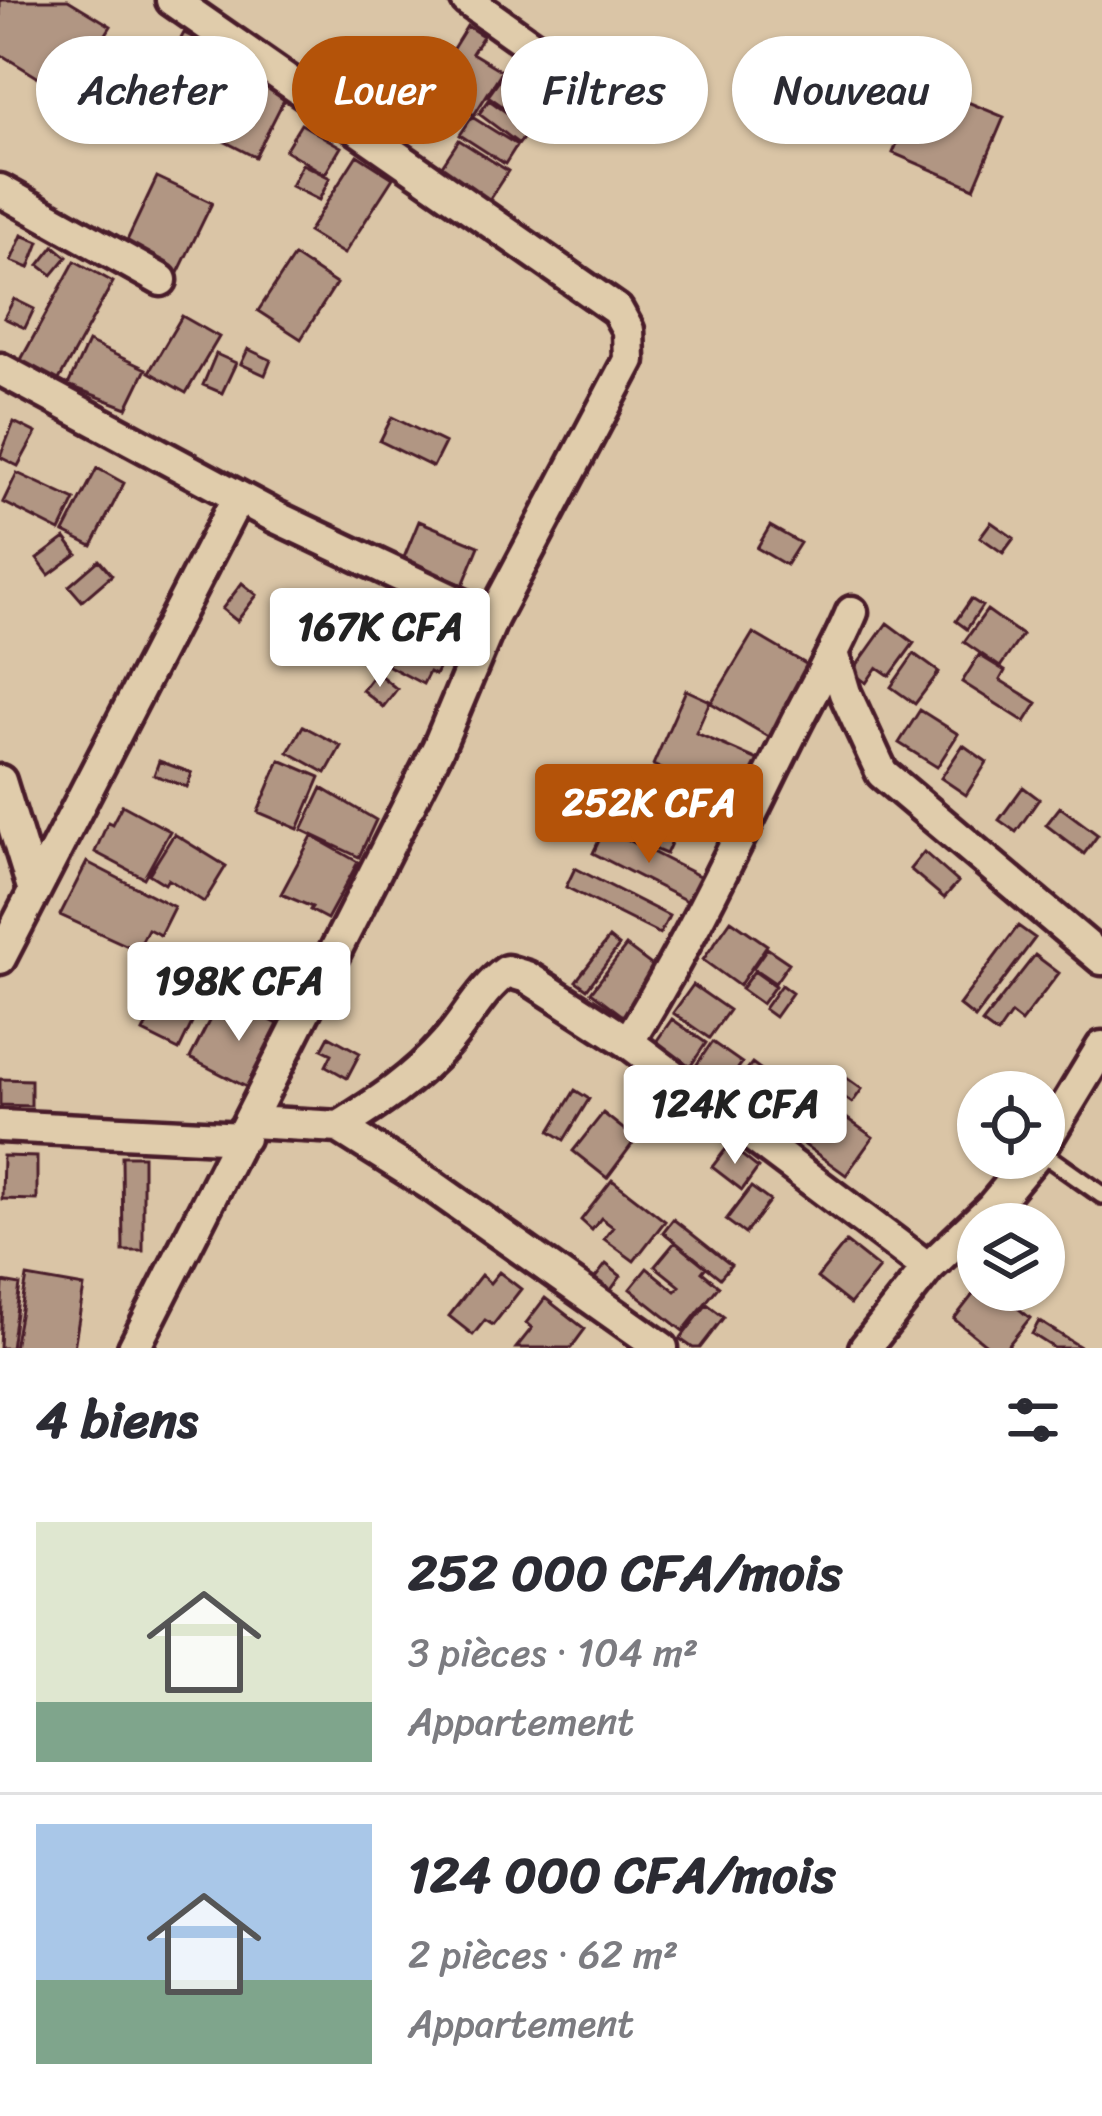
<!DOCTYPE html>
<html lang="fr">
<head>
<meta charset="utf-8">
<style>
  body { margin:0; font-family:Sriracha,sans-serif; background:#f2f2f3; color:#2b2b33; height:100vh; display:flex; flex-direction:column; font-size:45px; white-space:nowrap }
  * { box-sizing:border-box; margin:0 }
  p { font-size:39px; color:#7c7c81 }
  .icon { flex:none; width:66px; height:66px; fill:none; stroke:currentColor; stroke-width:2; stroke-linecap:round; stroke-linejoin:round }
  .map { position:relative; height:1348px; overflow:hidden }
  .drawer { display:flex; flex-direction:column; background:#fff; flex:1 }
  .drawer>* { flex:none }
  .top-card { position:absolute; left:36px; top:36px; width:1032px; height:108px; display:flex; gap:24px }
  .fabs { position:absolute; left:957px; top:1071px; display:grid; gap:24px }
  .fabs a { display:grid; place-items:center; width:108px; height:108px; border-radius:50%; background:#fff; box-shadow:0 3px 9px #0004; font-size:60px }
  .price { position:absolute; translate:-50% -102px; padding:0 27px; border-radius:12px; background:#fff; color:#222; font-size:39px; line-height:78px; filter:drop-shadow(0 3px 6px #0008) }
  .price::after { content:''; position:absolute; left:50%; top:72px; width:36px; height:27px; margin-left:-18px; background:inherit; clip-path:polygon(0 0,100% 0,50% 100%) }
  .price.selected { background:#b45309; color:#fff }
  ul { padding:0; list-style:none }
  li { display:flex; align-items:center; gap:36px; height:300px; padding:0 36px }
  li+li { border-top:3px solid #e1e1e2 }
  li span { display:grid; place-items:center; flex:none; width:336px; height:240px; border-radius:0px; color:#555 }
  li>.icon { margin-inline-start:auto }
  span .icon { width:144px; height:144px; fill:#fffc; stroke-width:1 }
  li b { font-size:51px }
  h2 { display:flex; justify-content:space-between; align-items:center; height:144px; padding:0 36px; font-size:51px }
  .pill { padding:0 42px; border-radius:54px; background:#fff; box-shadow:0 3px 9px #0004; font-size:42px; line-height:108px }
  .pill.selected { background:#b45309; color:#fff }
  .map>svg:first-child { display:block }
</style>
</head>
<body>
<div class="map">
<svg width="1102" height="1348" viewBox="0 0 1102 1348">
  <rect width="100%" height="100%" fill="#dac5a6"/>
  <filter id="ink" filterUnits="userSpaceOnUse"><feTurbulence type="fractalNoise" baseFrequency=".00833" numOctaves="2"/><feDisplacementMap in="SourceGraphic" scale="24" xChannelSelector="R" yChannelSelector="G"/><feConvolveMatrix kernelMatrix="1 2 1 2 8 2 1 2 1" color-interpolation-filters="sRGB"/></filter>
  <g filter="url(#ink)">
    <!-- building -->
    <path fill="#b19683" stroke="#4a1f2b" stroke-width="3" d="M0 0H68L111 26 68 96 0 54Z
      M467 26 483 36 472 53 502 71 474 115 466 109 454 128 418 105Z
      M184 33 223 53 195 104 156 84Z
      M514 56 563 87 549 108 500 76Z
      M131 64 148 71 136 100 119 93Z
      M244 75 286 96 255 157 214 136Z
      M501 78 545 109 533 128 488 96Z
      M922 83 1004 117 974 188 893 153Z
      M489 100 530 129 519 144 479 114Z
      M472 117 517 145 505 164 460 135Z
      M301 124 341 147 325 174 285 150Z
      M459 140 508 171 483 209 434 178Z
      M357 155 393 178 344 254 308 232Z
      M302 164 330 178 319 200 291 186Z
      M157 177 212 203 177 275 123 249Z
      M22 235 39 242 29 268 11 261Z
      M54 246 67 257 52 275 39 265Z
      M294 256 336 284 301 339 258 311Z
      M75 261 113 282 55 387 17 367Z
      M14 299 34 309 25 328 4 318Z
      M182 316 219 337 186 393 149 372Z
      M88 342 146 369 127 408 68 385Z
      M248 349 271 360 265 375 241 364Z
      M216 354 236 363 222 393 203 385Z
      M392 417 445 443 433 467 380 441Z
      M14 422 36 433 18 466 0 457Z
      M97 468 124 483 92 546 64 532Z
      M17 473 75 500 60 531 3 502Z
      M419 521 479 546 463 585 403 560Z
      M991 522 1014 538 1003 553 980 537Z
      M770 526 800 543 786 565 757 548Z
      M65 538 77 554 49 575 37 559Z
      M99 560 112 575 82 601 69 586Z
      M242 583 257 595 237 621 222 609Z
      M971 599 982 606 967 629 956 621Z
      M987 610 1022 635 1000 667 964 642Z
      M392 611 446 640 442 648 447 651 435 675 429 672 423 684 366 654 370 647 363 643 377 617 387 621Z
      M887 623 914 643 890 676 877 667 866 683 852 672Z
      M753 633 811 667 769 737 711 703Z
      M914 654 939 672 915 704 891 687Z
      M979 655 1005 671 1000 680 1037 703 1025 722 962 682Z
      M376 672 397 689 383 707 362 690Z
      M686 690 710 701 696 733 765 763 746 806 653 765Z
      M920 710 958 734 937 767 899 743Z
      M303 726 341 746 326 773 288 752Z
      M963 745 987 762 966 795 941 778Z
      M280 760 320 777 298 829 258 812Z
      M159 761 192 773 187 787 154 775Z
      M640 785 688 806 666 854 619 834Z
      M1023 787 1039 799 1016 832 999 820Z
      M322 788 376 820 359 857 302 830Z
      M122 805 170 831 144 878 95 852 108 822 112 824Z
      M1060 807 1098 835 1084 854 1046 825Z
      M605 828 705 879 693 904 593 853Z
      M174 834 226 866 204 902 168 879 165 884 149 874Z
      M312 836 358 862 327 919 310 910 312 907 281 894Z
      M924 852 958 882 944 898 910 869Z
      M87 862 174 907 160 935 148 929 137 950 60 915Z
      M575 868 669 916 660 934 566 887Z
      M731 920 767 945 739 986 703 960Z
      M1018 926 1035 938 975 1018 959 1005Z
      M609 938 619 946 587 989 576 981Z
      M626 946 662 973 627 1019 591 992Z
      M767 948 789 963 775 983 753 968Z
      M1035 955 1059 973 1021 1022 1011 1014 997 1034 982 1023Z
      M754 971 775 986 762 1004 741 989Z
      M172 972 208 990 179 1050 143 1032Z
      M693 985 729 1010 709 1038 673 1013Z
      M781 985 792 993 775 1017 764 1009Z
      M222 996 288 1029 256 1092 190 1058Z
      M672 1019 706 1043 688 1070 653 1046Z
      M329 1036 360 1053 347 1078 326 1066 332 1054 322 1049Z
      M712 1042 742 1063 720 1093 691 1073Z
      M752 1063 771 1077 755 1098 736 1084Z
      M838 1072 862 1089 852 1103 829 1086Z
      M0 1079 31 1080V1106L0 1105Z
      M575 1090 589 1099 564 1140 550 1131Z
      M814 1095 873 1137 846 1175 788 1133Z
      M603 1113 636 1139 607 1178 573 1151Z
      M729 1145 758 1168 742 1190 712 1167Z
      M3 1156 37 1157V1200L2 1199Z
      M122 1156H143V1251H123Z
      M612 1180 665 1221 634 1261 604 1239 613 1227 601 1218 592 1230 581 1220Z
      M751 1187 770 1201 745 1234 726 1220Z
      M673 1219 731 1265 720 1278 663 1232Z
      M675 1242 706 1267 702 1272 719 1286 683 1331 630 1289 647 1268 675 1291 680 1286 655 1266Z
      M846 1242 879 1268 850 1304 817 1278Z
      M606 1264 621 1276 608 1294 592 1282Z
      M499 1272 521 1289 493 1325 485 1320 473 1335 449 1316 481 1275 490 1283Z
      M27 1277 84 1287 74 1348H14Z
      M3 1282 20 1285 11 1348H0Z
      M978 1288 996 1290 1030 1318 1006 1348H990L954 1319Z
      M545 1298 585 1329 571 1348H516L532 1328 526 1323Z
      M707 1304 724 1317 700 1348H693L680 1339Z
      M1039 1321 1082 1348H1054L1032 1334Z"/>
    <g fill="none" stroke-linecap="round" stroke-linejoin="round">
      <defs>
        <path id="service" d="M1044 1154 1102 1195"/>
        <path id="minor" d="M467 0 595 91
          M0 190 161 280
          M0 369 276 517 492 619
          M834 656 845 693 882 773 1102 959
          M0 781 34 891
          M0 958 238 497
          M628 1042C691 941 740 835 793 729 813 689 835 653 852 612
          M252 1122 339 1127 433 1186 662 1348
          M0 1126 243 1138
          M339 1127C378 1103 414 1079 445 1044 467 1020 480 990 507 971L527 977 628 1042 928 1268
          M1044 1143 1102 1047
          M134 1348 438 748 492 619 629 360 628 330 617 310 172 0
          M865 1348 928 1268 992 1207 1033 1158"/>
      </defs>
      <!-- service casing -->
      <use href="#service" stroke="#4a1f2b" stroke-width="24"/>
      <!-- minor casing -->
      <use href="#minor" stroke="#4a1f2b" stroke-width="39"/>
      <!-- service -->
      <use href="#service" stroke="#e0ccab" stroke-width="15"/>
      <!-- minor -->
      <use href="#minor" stroke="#e0ccab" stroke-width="30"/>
    </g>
  </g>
</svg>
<div class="fabs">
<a><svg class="icon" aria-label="locate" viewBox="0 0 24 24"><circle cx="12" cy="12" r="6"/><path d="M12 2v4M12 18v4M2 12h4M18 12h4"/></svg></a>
<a><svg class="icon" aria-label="layers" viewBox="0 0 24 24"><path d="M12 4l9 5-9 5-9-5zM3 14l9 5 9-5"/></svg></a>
</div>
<b class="price" style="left:380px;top:690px">167K CFA</b>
<b class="price selected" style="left:649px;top:866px">252K CFA</b>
<b class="price" style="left:239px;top:1044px">198K CFA</b>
<b class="price" style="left:735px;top:1167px">124K CFA</b>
<div class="top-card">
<a class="pill">Acheter</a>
<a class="pill selected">Louer</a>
<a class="pill">Filtres</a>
<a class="pill">Nouveau</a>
</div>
</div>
<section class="drawer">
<h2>4 biens<svg class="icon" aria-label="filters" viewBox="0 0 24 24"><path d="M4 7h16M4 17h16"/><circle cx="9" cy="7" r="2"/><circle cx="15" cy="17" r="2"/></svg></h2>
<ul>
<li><span style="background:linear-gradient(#dfe7d0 75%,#7fa58c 0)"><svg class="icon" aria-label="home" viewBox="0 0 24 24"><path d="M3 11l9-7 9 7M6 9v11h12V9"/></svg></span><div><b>252 000 CFA/mois</b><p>3 pièces · 104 m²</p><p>Appartement</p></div></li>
<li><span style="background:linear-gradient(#a9c7e8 65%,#7fa58c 0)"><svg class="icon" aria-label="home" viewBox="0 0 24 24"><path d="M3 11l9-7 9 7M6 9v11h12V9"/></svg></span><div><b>124 000 CFA/mois</b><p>2 pièces · 62 m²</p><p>Appartement</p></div></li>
</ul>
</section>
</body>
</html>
